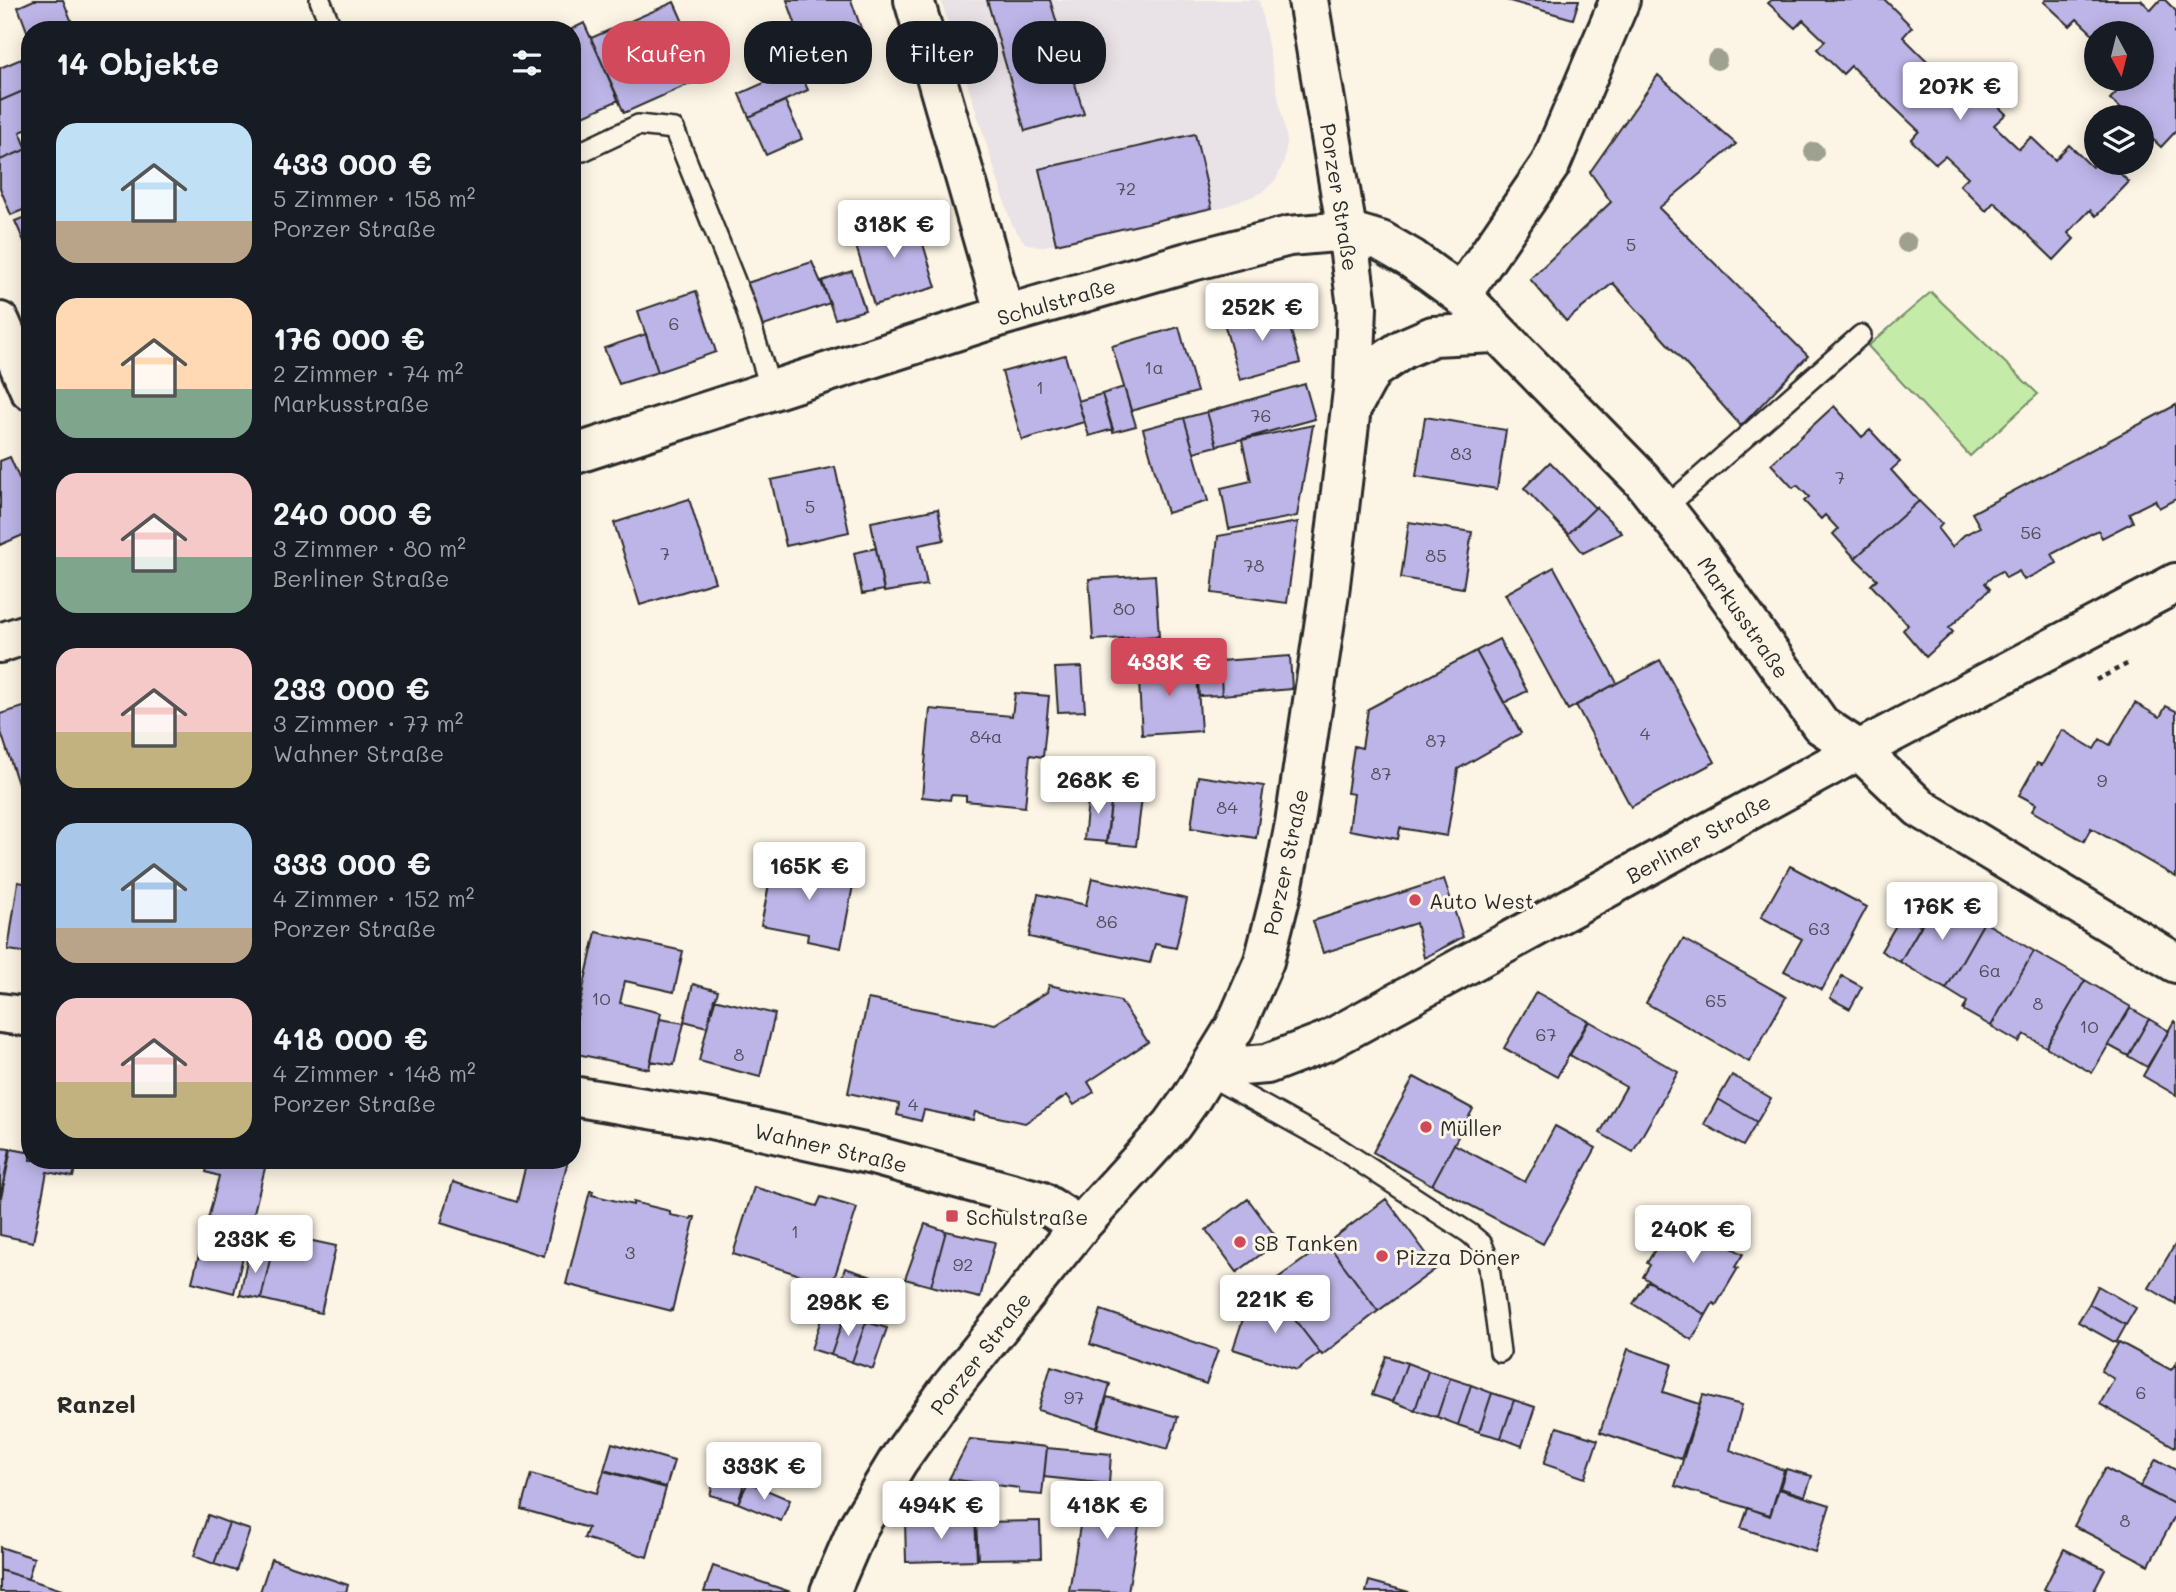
<!DOCTYPE html>
<html lang="de">
<head>
<meta charset="utf-8">
<style>
  body { margin:0; font-family:Mali,sans-serif; background:#20242c; color:#f1f3f6; height:100vh; display:flex; flex-direction:column; font-size:26px; white-space:nowrap }
  * { box-sizing:border-box; margin:0 }
  p { font-size:23px; color:#9ea1a6 }
  .icon { flex:none; width:38px; height:38px; fill:none; stroke:currentColor; stroke-width:2; stroke-linecap:round; stroke-linejoin:round }
  .map { position:relative; flex:1; overflow:hidden }
  .details { position:absolute; left:21px; top:21px; width:560px; height:1148px; display:flex; flex-direction:column; background:#171b24; border-radius:28px; box-shadow:0 4px 18px #0003 }
  .details>* { flex:none }
  .guide { position:absolute; left:602px; top:21px; width:665px; height:63px; display:flex; gap:14px }
  .needle { width:46px; rotate:173deg }
  .fabs { position:absolute; left:2084px; top:21px; display:grid; gap:14px }
  .fabs a { display:grid; place-items:center; width:70px; height:70px; border-radius:50%; background:#171b24; box-shadow:0 4px 18px #0003; font-size:35px }
  .price { position:absolute; translate:-50% -60px; padding:0 16px; border-radius:7px; background:#fff; color:#222; font-size:23px; line-height:46px; filter:drop-shadow(0 2px 4px #0008) }
  .price::after { content:''; position:absolute; left:50%; top:42px; width:21px; height:16px; margin-left:-10px; background:inherit; clip-path:polygon(0 0,100% 0,50% 100%) }
  .price.on { background:#d1495b; color:#fff }
  ul { padding:0; list-style:none }
  li { display:flex; align-items:center; gap:21px; height:175px; padding:0 35px }
  li span { display:grid; place-items:center; flex:none; width:196px; height:140px; border-radius:21px; color:#555 }
  li>.icon { margin-inline-start:auto }
  span .icon { width:84px; height:84px; fill:#fffc; stroke-width:1 }
  li b { font-size:30px }
  h2 { display:flex; justify-content:space-between; align-items:center; height:84px; padding:0 35px; font-size:30px }
  .pill { padding:0 24px; border-radius:28px; background:#171b24; box-shadow:0 4px 18px #0003; font-size:24px; line-height:63px }
  .pill.on { background:#d1495b; color:#fff }
  .map>svg:first-child { display:block }
</style>
</head>
<body>
<div class="map">
<svg width="2176" height="1592" viewBox="0 0 2176 1592">
  <rect width="100%" height="100%" fill="#fcf5e5"/>
  <filter id="ink" filterUnits="userSpaceOnUse"><feTurbulence type="fractalNoise" baseFrequency=".0143" numOctaves="2"/><feDisplacementMap in="SourceGraphic" scale="14" xChannelSelector="R" yChannelSelector="G"/><feConvolveMatrix kernelMatrix="1 2 1 2 8 2 1 2 1" color-interpolation-filters="sRGB"/></filter>
  <g filter="url(#ink)">
    <!-- built -->
    <path fill="#e9e2e6" d="M941 0H1259L1287 141 1284 161 1276 180 1261 193 1221 208 1040 247 1025 243 1012 225Z"/>
    <!-- green -->
    <path fill="#c4eca8" stroke="#788c6a" stroke-width="2" d="M1931 292 2038 394 1970 456 1868 346Z"/>
    <!-- building -->
    <path fill="#bdb5e7" stroke="#2b2b2b" stroke-width="2" d="M34 0H63L75 30H30V39L18 7Z
      M787 0H851L863 34 806 54Z
      M987 0H1050L1084 114 1025 131Z
      M1506 0H1579L1573 19Z
      M1772 0H1885L1912 27 1903 37 1922 56 1949 81 1960 70 2006 114 1994 125 2019 149 2031 137 2055 160 2069 145 2092 167 2096 162 2109 163 2129 182 2096 216 2090 210 2068 233 2074 239 2054 260 1994 202 1986 211 1960 185 1968 177 1945 156 1936 164 1911 140 1919 131 1851 66 1843 74 1817 49 1825 41 1803 20 1795 28 1768 3Z
      M2046 0H2141L2151 10 2160 0H2165L2176 11V31L2174 33 2176 35V131L2161 147 2142 129V117H2130L2110 99 2129 79H2142V33H2096V37L2077 19 2070 26 2044 2Z
      M674 2 707 76 624 113 591 38Z
      M584 23 619 100 572 121V30H570Z
      M21 59 30 80V88L0 101V68Z
      M798 68 808 90 749 117 739 94Z
      M1658 75 1736 144 1659 208 1808 356 1741 426 1613 283 1566 321 1530 279 1611 202 1590 172Z
      M25 90 30 102V128L20 132 27 149 0 160V101Z
      M785 101 802 139 766 155 749 117Z
      M1195 134 1212 208 1056 244 1039 169Z
      M27 149 30 155V207L11 215 0 188V160Z
      M914 214 936 287 874 305 852 233Z
      M30 215V247L27 248 15 221Z
      M812 262 830 303 761 327 747 283Z
      M852 271 865 310 835 319 822 281Z
      M696 291 716 352 658 372 638 311Z
      M1284 306 1300 363 1240 380 1224 323Z
      M1179 327 1197 392 1131 411 1112 346Z
      M646 334 658 372 619 384 604 348Z
      M1065 355 1084 422 1022 440 1002 372Z
      M1305 384 1315 419 1217 446 1207 412Z
      M1124 387 1136 426 1113 432 1102 394Z
      M1102 394 1113 429 1089 436 1078 401Z
      M2176 405V499L2159 508 2155 500 2129 513 2133 522 2102 538 2098 530 2052 554 2057 563 2024 580 2019 571 2006 578 2002 571 1993 576 1985 583 1990 589 1949 628 1953 632 1926 657 1903 630 1908 625 1871 585 1877 579 1855 558 1919 501 1942 524 1938 529 1952 547 1964 535 1980 527 1972 513Z
      M1834 406 1862 437 1870 430 1900 462 1891 470 1919 501 1855 558 1833 534 1838 529 1825 515 1821 519 1804 501 1809 497 1797 485 1793 488 1771 464Z
      M1207 412 1217 446 1194 452 1184 418Z
      M1425 417 1506 430 1497 489 1416 476Z
      M1184 418 1208 501 1167 513 1143 429Z
      M1313 425 1297 516 1229 529 1221 488 1251 481 1242 440Z
      M10 457 30 503V532L0 545V461Z
      M1550 462 1595 508 1568 534 1524 488Z
      M835 467 849 532 786 546 771 480Z
      M689 499 715 582 640 605 614 523Z
      M1596 507 1622 533 1583 553 1568 534Z
      M938 509 944 540 919 545 927 585 884 592 871 522Z
      M1298 522 1287 603 1212 593 1218 536Z
      M1409 522 1472 532 1463 588 1401 578Z
      M876 548 884 590 862 594 854 553Z
      M1554 567 1617 683 1568 710 1505 594Z
      M1155 575 1159 636 1093 640 1089 579Z
      M1159 636 1161 660 1121 663 1119 639Z
      M1499 639 1527 691 1504 703 1476 651Z
      M1476 651 1521 733 1458 769 1447 836 1400 828 1398 839 1349 830 1354 794 1347 793 1354 746 1362 748 1368 709Z
      M1290 656 1292 689 1222 695 1220 661Z
      M1196 660 1201 731 1142 735 1138 664Z
      M1660 660 1715 762 1631 807 1576 705Z
      M1220 661 1222 695 1199 696 1197 663Z
      M1082 667 1085 711 1058 712 1055 668Z
      M1015 693 1049 696 1043 757 1030 755 1025 807 966 801V796L951 795 950 800 922 797 930 709 1012 716Z
      M2135 703 2160 717 2166 706 2176 711V877L2091 828 2084 841 2032 811 2036 804 2019 795 2037 763 2042 765 2062 730 2094 749 2100 739 2110 745Z
      M30 705V784L19 787 0 729V714Z
      M1198 776 1264 786 1256 838 1191 828Z
      M1113 787 1143 790 1136 846 1106 843Z
      M1089 790 1112 793 1107 842 1084 840Z
      M774 859 855 875 841 948 807 941 808 934 761 925Z
      M1790 866 1867 907 1822 990 1784 971 1802 939 1761 917Z
      M1092 878 1187 899 1176 948 1155 944 1150 963 1029 937 1038 894 1086 905Z
      M1444 879 1463 937 1424 958 1416 923 1323 953 1313 921Z
      M18 882 30 884V953L8 950Z
      M1938 896 1984 922 1946 989 1900 962Z
      M1902 915 1921 926 1900 962 1881 951Z
      M1984 922 2034 951 1991 1026 1963 1010 1967 1002 1946 989Z
      M596 932 683 951 674 992 625 981 620 1003 661 1013 649 1069 572 1053V1037Z
      M1683 939 1786 997 1749 1062 1646 1003Z
      M2034 951 2085 980 2046 1047 2024 1034 2019 1042 1991 1026Z
      M1842 976 1862 987 1850 1009 1830 998Z
      M2085 980 2131 1007 2092 1073 2046 1047Z
      M693 984 718 991 707 1027 684 1021Z
      M1049 985 1120 1001 1148 1042 1088 1082 1094 1092 1074 1105 1067 1095 1025 1123 975 1112 973 1120 924 1110 921 1121 897 1115 899 1104 848 1093 868 999 995 1024 1047 992Z
      M572 989 583 991 572 1037Z
      M1536 992 1588 1021 1557 1077 1504 1048Z
      M714 999 775 1014 760 1077 699 1061Z
      M2130 1008 2149 1019 2128 1056 2108 1045Z
      M660 1019 684 1023 674 1065 651 1061Z
      M2149 1019 2169 1031 2147 1067 2128 1056Z
      M1589 1021 1678 1072 1633 1152 1600 1133 1626 1087 1570 1055Z
      M2174 1021 2176 1022V1095L2143 1076Z
      M1732 1075 1771 1098 1757 1122 1718 1099Z
      M1414 1077 1473 1109 1432 1185 1373 1152Z
      M1718 1099 1757 1122 1743 1146 1704 1124Z
      M1555 1126 1596 1148 1543 1244 1432 1185 1454 1144 1525 1182Z
      M30 1141V1160H77L73 1177 47 1172 33 1242 0 1235V1203L11 1149 27 1152Z
      M0 1148 10 1149 0 1198Z
      M209 1160H267L234 1293 192 1282 219 1176 206 1172Z
      M527 1160H568L544 1256 441 1223 453 1182 517 1202Z
      M754 1187 817 1206 821 1197 857 1208 832 1285 733 1254Z
      M590 1191H593L592 1195 633 1205V1202L670 1211V1215L691 1219 692 1217H695L672 1311 566 1284Z
      M1248 1199 1279 1241 1237 1272 1206 1230Z
      M1386 1199 1437 1268 1378 1311 1327 1243Z
      M1679 1217 1703 1231 1705 1228 1723 1239 1721 1242 1743 1254 1735 1267 1738 1268 1716 1305 1713 1303 1706 1315 1643 1277 1650 1265 1647 1263 1669 1226 1672 1229Z
      M925 1224 946 1231 931 1286 905 1279Z
      M946 1231 995 1242 980 1298 931 1286Z
      M276 1233 336 1246 321 1313 261 1299Z
      M1327 1243 1378 1311 1322 1355 1268 1285Z
      M2176 1243V1304L2149 1288Z
      M249 1250 271 1255 261 1299 240 1295Z
      M845 1268 863 1274 851 1314 832 1307Z
      M863 1274 881 1280 869 1319 851 1314Z
      M881 1280 900 1285 887 1324 869 1319Z
      M1648 1281 1706 1315 1692 1340 1633 1304Z
      M2098 1286 2136 1308 2126 1325 2089 1304Z
      M1274 1292 1320 1353 1297 1370 1233 1349 1245 1313Z
      M2089 1304 2126 1325 2116 1343 2078 1322Z
      M825 1308 845 1314 831 1355 811 1349Z
      M1101 1310 1218 1350 1206 1384 1090 1344Z
      M845 1314 866 1322 852 1362 831 1355Z
      M866 1322 887 1328 873 1369 852 1362Z
      M2119 1342 2171 1370 2176 1363 2175 1447 2100 1404 2114 1379 2101 1371Z
      M1628 1349 1672 1364 1663 1392 1700 1404 1681 1459 1600 1432Z
      M1386 1356 1407 1363 1393 1402 1372 1395Z
      M1407 1363 1428 1371 1415 1410 1393 1402Z
      M1051 1366 1110 1384 1097 1428 1038 1410Z
      M1428 1371 1450 1378 1437 1417 1415 1410Z
      M1450 1378 1471 1385 1458 1425 1437 1417Z
      M1471 1385 1492 1393 1479 1432 1458 1425Z
      M1492 1393 1514 1400 1501 1438 1479 1432Z
      M1703 1395 1742 1405 1730 1450 1784 1470 1770 1515 1675 1486Z
      M1107 1397 1178 1417 1168 1449 1098 1428Z
      M1514 1400 1535 1407 1522 1446 1501 1438Z
      M1557 1427 1598 1440 1585 1478 1544 1464Z
      M970 1439 1047 1447 1042 1495 1019 1493V1488L949 1479Z
      M612 1443 674 1461 666 1487 604 1470Z
      M1047 1448 1111 1454 1109 1484 1044 1477Z
      M2156 1459 2176 1470V1505L2140 1487Z
      M718 1467 747 1474 738 1503 710 1495Z
      M2105 1468 2176 1505V1514L2149 1565 2074 1526Z
      M1786 1469 1812 1476 1805 1496 1780 1488Z
      M604 1471 666 1488 647 1557 584 1538 588 1528 521 1509 531 1474 597 1493Z
      M748 1482 790 1500 781 1521 738 1503Z
      M1087 1485 1144 1496 1128 1592 1069 1591Z
      M1779 1489 1830 1505 1815 1552 1741 1528 1748 1508 1770 1516Z
      M208 1515 229 1523 214 1564 194 1556Z
      M975 1519 977 1560 906 1562 905 1521Z
      M1040 1521 1041 1558 978 1559 976 1522Z
      M229 1523 250 1530 236 1571 214 1564Z
      M0 1547 34 1558 28 1579 0 1570Z
      M2064 1549 2105 1569 2093 1592H2050L2044 1589Z
      M271 1559 348 1585 346 1592H260Z
      M713 1566 791 1592H704Z
      M0 1570 28 1579 68 1592H0Z
      M1369 1581 1409 1592H1366Z"/>
    <g fill="none" stroke-linecap="round" stroke-linejoin="round">
      <defs>
        <path id="lane" d="M320 0 332 30
          M583 151 638 125 674 129 745 306 771 390
          M1664 509 1861 335
          M1206 1074 1331 1143 1469 1233 1482 1244 1488 1259 1500 1352"/>
        <path id="street" d="M914 0 1005 315
          M1461 295 1550 165 1620 0
          M0 322 30 390
          M572 455 1005 315 1188 262 1289 236 1347 231 1381 241 1412 259 1461 295 1642 480 1693 545 1821 725 1859 750 1920 808 2176 963
          M0 643 30 633"/>
        <path id="secondary" d="M1353 405 1372 370 1403 349 1433 336 1495 333
          M0 1013 30 1017
          M1212 1064 1241 1066 1267 1064 1327 1041 1859 750 2176 583
          M572 1096 711 1119 873 1155 1040 1201 1080 1226
          M830 1592 858 1527 898 1461 947 1392 1080 1226 1172 1125 1192 1097 1235 1027 1264 961 1282 890 1295 823 1329 593 1354 382 1357 307 1347 231 1308 0"/>
      </defs>
      <!-- lane casing -->
      <use href="#lane" stroke="#2b2b2b" stroke-width="24"/>
      <!-- street casing -->
      <use href="#street" stroke="#2b2b2b" stroke-width="44"/>
      <!-- secondary casing -->
      <use href="#secondary" stroke="#2b2b2b" stroke-width="44"/>
      <!-- path -->
      <path stroke="#2b2b2b" stroke-width="4.5" stroke-dasharray="5 5" stroke-linecap="butt" d="M2096 680 2129 663"/>
      <!-- lane -->
      <use href="#lane" stroke="#fcf5e5" stroke-width="19"/>
      <!-- street -->
      <use href="#street" stroke="#fcf5e5" stroke-width="38"/>
      <!-- secondary -->
      <use href="#secondary" stroke="#fcf5e5" stroke-width="38"/>
    </g>
    <!-- trees -->
    <g fill="#9ea090">
      <circle cx="1717" cy="60" r="10"/>
      <circle cx="1814" cy="152" r="10"/>
      <circle cx="1907" cy="243" r="10"/>
    </g>
  </g>
  <!-- markers -->
  <g fill="#d1495b" stroke="#fcf5e5" stroke-width="2.5">
    <circle cx="1415" cy="900" r="7"/>
    <circle cx="1426" cy="1127" r="7"/>
    <rect x="945" y="1209" width="14" height="14" rx="3.5"/>
    <circle cx="1240" cy="1242" r="7"/>
    <circle cx="1382" cy="1256" r="7"/>
  </g>
  <g text-anchor="middle" dominant-baseline="central" stroke-width="6" stroke-linejoin="round" paint-order="stroke">
    <!-- number labels -->
    <g font-size="18" fill="#504e5a">
      <text x="1126" y="188">72</text>
      <text x="1631" y="244">5</text>
      <text x="674" y="323">6</text>
      <text x="1154" y="367">1a</text>
      <text x="1040" y="387">1</text>
      <text x="1261" y="415">76</text>
      <text x="1461" y="453">83</text>
      <text x="1840" y="477">7</text>
      <text x="810" y="506">5</text>
      <text x="2031" y="532">56</text>
      <text x="665" y="553">7</text>
      <text x="1436" y="555">85</text>
      <text x="1254" y="565">78</text>
      <text x="1124" y="608">80</text>
      <text x="1645" y="733">4</text>
      <text x="986" y="736">84a</text>
      <text x="1436" y="740">87</text>
      <text x="1381" y="773">87</text>
      <text x="2102" y="780">9</text>
      <text x="1227" y="807">84</text>
      <text x="1107" y="921">86</text>
      <text x="1819" y="928">63</text>
      <text x="1990" y="970">6a</text>
      <text x="601" y="998">10</text>
      <text x="1716" y="1000">65</text>
      <text x="2038" y="1003">8</text>
      <text x="2089" y="1026">10</text>
      <text x="1546" y="1034">67</text>
      <text x="739" y="1054">8</text>
      <text x="913" y="1104">4</text>
      <text x="795" y="1231">1</text>
      <text x="630" y="1252">3</text>
      <text x="963" y="1264">92</text>
      <text x="2141" y="1392">6</text>
      <text x="1074" y="1397">97</text>
      <text x="2125" y="1520">8</text>
    </g>
    <!-- street labels -->
    <g font-size="21" fill="#2b2b2b" stroke="#fcf5e5">
      <text transform="translate(1340 197) rotate(81)">Porzer Straße</text>
      <text transform="translate(1056 301) rotate(-16)">Schulstraße</text>
      <text transform="translate(1744 617) rotate(55)">Markusstraße</text>
      <text transform="translate(1698 838) rotate(-29)">Berliner Straße</text>
      <text transform="translate(1285 862) rotate(-78)">Porzer Straße</text>
      <text transform="translate(831 1147) rotate(13)">Wahner Straße</text>
      <text transform="translate(980 1353) rotate(-52)">Porzer Straße</text>
    </g>
    <!-- poi labels -->
    <g font-size="21" fill="#2b2b2b" stroke="#fcf5e5" text-anchor="start">
      <text x="1429" y="900">Auto West</text>
      <text x="1440" y="1127">Müller</text>
      <text x="966" y="1216">Schulstraße</text>
      <text x="1254" y="1242">SB Tanken</text>
      <text x="1396" y="1256">Pizza Döner</text>
    </g>
    <!-- quarter labels -->
    <g font-size="24" font-weight="bold" fill="#2b2b2b" stroke="#fcf5e5">
      <text x="96" y="1403">Ranzel</text>
    </g>
  </g>
</svg>
<div class="fabs">
<a><svg class="needle" viewBox="-14 -14 28 28"><path d="M0-13l5 13h-10z" fill="#e53935"/><path d="M0 13l5-13h-10z" fill="#9ea1a6"/></svg></a>
<a><svg class="icon" aria-label="layers" viewBox="0 0 24 24"><path d="M12 4l9 5-9 5-9-5zM3 14l9 5 9-5"/></svg></a>
</div>
<b class="price" style="left:1960px;top:122px">207K €</b>
<b class="price" style="left:894px;top:260px">318K €</b>
<b class="price" style="left:1262px;top:343px">252K €</b>
<b class="price on" style="left:1169px;top:698px">433K €</b>
<b class="price" style="left:1098px;top:816px">268K €</b>
<b class="price" style="left:809px;top:902px">165K €</b>
<b class="price" style="left:1942px;top:942px">176K €</b>
<b class="price" style="left:1693px;top:1265px">240K €</b>
<b class="price" style="left:255px;top:1275px">233K €</b>
<b class="price" style="left:1275px;top:1335px">221K €</b>
<b class="price" style="left:848px;top:1338px">298K €</b>
<b class="price" style="left:764px;top:1502px">333K €</b>
<b class="price" style="left:941px;top:1541px">494K €</b>
<b class="price" style="left:1107px;top:1541px">418K €</b>
<div class="guide">
<a class="pill on">Kaufen</a>
<a class="pill">Mieten</a>
<a class="pill">Filter</a>
<a class="pill">Neu</a>
</div>
<section class="details">
<h2>14 Objekte<svg class="icon" aria-label="filters" viewBox="0 0 24 24"><path d="M4 7h16M4 17h16"/><circle cx="9" cy="7" r="2"/><circle cx="15" cy="17" r="2"/></svg></h2>
<ul>
<li><span style="background:linear-gradient(#bfe0f5 70%,#b9a48a 0)"><svg class="icon" aria-label="home" viewBox="0 0 24 24"><path d="M3 11l9-7 9 7M6 9v11h12V9"/></svg></span><div><b>433 000 €</b><p>5 Zimmer · 158 m²</p><p>Porzer Straße</p></div></li>
<li><span style="background:linear-gradient(#ffd9b3 65%,#7fa58c 0)"><svg class="icon" aria-label="home" viewBox="0 0 24 24"><path d="M3 11l9-7 9 7M6 9v11h12V9"/></svg></span><div><b>176 000 €</b><p>2 Zimmer · 74 m²</p><p>Markusstraße</p></div></li>
<li><span style="background:linear-gradient(#f6c9c9 60%,#7fa58c 0)"><svg class="icon" aria-label="home" viewBox="0 0 24 24"><path d="M3 11l9-7 9 7M6 9v11h12V9"/></svg></span><div><b>240 000 €</b><p>3 Zimmer · 80 m²</p><p>Berliner Straße</p></div></li>
<li><span style="background:linear-gradient(#f6c9c9 60%,#c2b280 0)"><svg class="icon" aria-label="home" viewBox="0 0 24 24"><path d="M3 11l9-7 9 7M6 9v11h12V9"/></svg></span><div><b>233 000 €</b><p>3 Zimmer · 77 m²</p><p>Wahner Straße</p></div></li>
<li><span style="background:linear-gradient(#a9c7e8 75%,#b9a48a 0)"><svg class="icon" aria-label="home" viewBox="0 0 24 24"><path d="M3 11l9-7 9 7M6 9v11h12V9"/></svg></span><div><b>333 000 €</b><p>4 Zimmer · 152 m²</p><p>Porzer Straße</p></div></li>
<li><span style="background:linear-gradient(#f6c9c9 60%,#c2b280 0)"><svg class="icon" aria-label="home" viewBox="0 0 24 24"><path d="M3 11l9-7 9 7M6 9v11h12V9"/></svg></span><div><b>418 000 €</b><p>4 Zimmer · 148 m²</p><p>Porzer Straße</p></div></li>
</ul>
</section>
</div>
</body>
</html>
